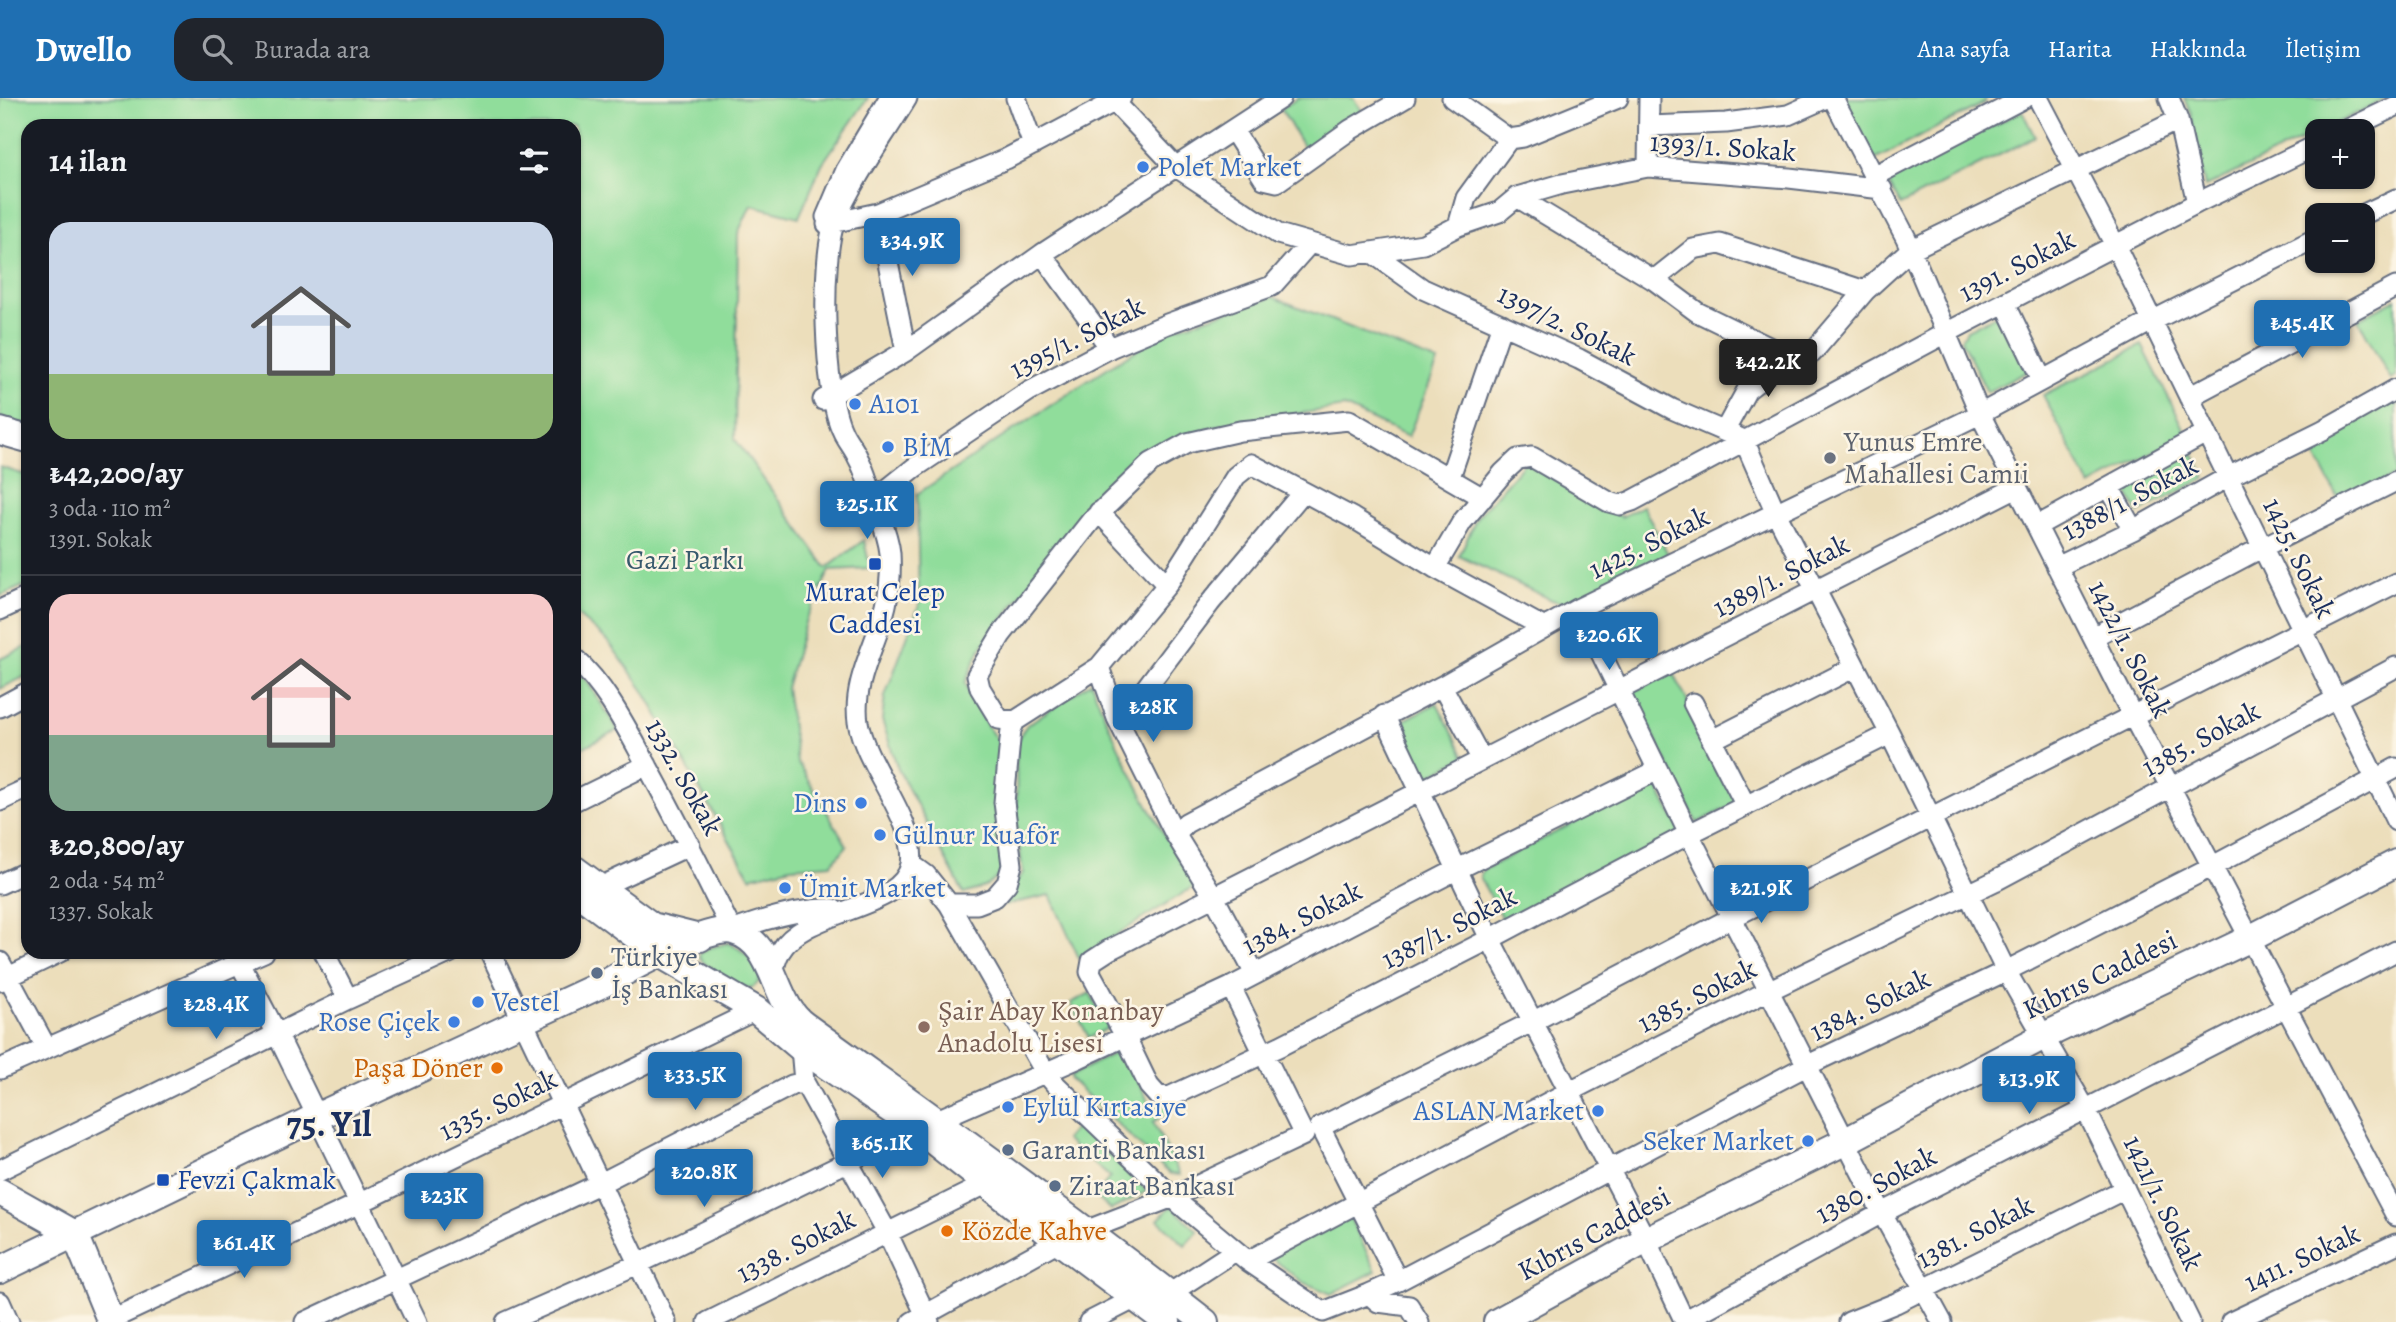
<!DOCTYPE html>
<html lang="tr">
<head>
<meta charset="utf-8">
<style>
  body { margin:0; font-family:Alegreya,serif; background:#20242c; color:#f1f3f6; height:100vh; display:flex; flex-direction:column; font-size:26px; white-space:nowrap }
  * { box-sizing:border-box; margin:0 }
  p { font-size:23px; color:#9ea1a6 }
  .icon { flex:none; width:38px; height:38px; fill:none; stroke:currentColor; stroke-width:2; stroke-linecap:round; stroke-linejoin:round }
  .map { position:relative; flex:1; overflow:hidden }
  .details { position:absolute; left:21px; top:21px; width:560px; height:840px; display:flex; flex-direction:column; background:#171b24; border-radius:21px; box-shadow:0 2px 5px #0004 }
  .details>* { flex:none }
  .fabs { position:absolute; left:2305px; top:21px; display:grid; gap:14px }
  .fabs a { display:grid; place-items:center; width:70px; height:70px; border-radius:14px; background:#171b24; box-shadow:0 2px 5px #0004; font-size:35px }
  .price { position:absolute; translate:-50% -60px; padding:0 16px; border-radius:7px; background:#1f6fb2; color:#fff; font-size:23px; line-height:46px; filter:drop-shadow(0 2px 4px #0008) }
  .price::after { content:''; position:absolute; left:50%; top:42px; width:21px; height:16px; margin-left:-10px; background:inherit; clip-path:polygon(0 0,100% 0,50% 100%) }
  .price.active { background:#222; color:#fff }
  ul { padding:0; list-style:none }
  li { display:grid; align-content:center; gap:14px; height:371px; padding:0 28px }
  li+li { border-top:2px solid #363941 }
  li span { display:grid; place-items:center; height:217px; border-radius:21px; color:#555 }
  li>.icon { margin-inline-start:auto }
  span .icon { width:126px; height:126px; fill:#fffc; stroke-width:1 }
  li b { font-size:30px }
  h2 { display:flex; justify-content:space-between; align-items:center; height:84px; padding:0 28px; font-size:30px }
  header { display:flex; align-items:center; gap:42px; box-sizing:border-box; height:98px; padding:0 35px; background:#1f6fb2; color:#fff }
  header strong { font-size:33px }
  nav { display:flex; gap:38px; margin-inline-start:auto; font-size:24px }
  .search { width:490px; height:63px; background:#20242c; display:flex; align-items:center; gap:18px; box-sizing:border-box; padding:0 24px; border-radius:21px; color:#9ea1a6; font-size:26px }
  .map>svg:first-child { display:block }
</style>
</head>
<body>
<header>
<strong>Dwello</strong>
<div class="search"><svg class="icon" aria-label="search" viewBox="0 0 24 24"><circle cx="10" cy="10" r="6"/><path d="M15 15l6 6"/></svg>Burada ara</div>
<nav><a>Ana sayfa</a><a>Harita</a><a>Hakkında</a><a>İletişim</a></nav>
</header>
<div class="map">
<svg width="2396" height="1224" viewBox="0 0 2396 1224">
  <rect width="100%" height="100%" fill="#fcf5e5"/>
  <filter id="ink" filterUnits="userSpaceOnUse"><feTurbulence type="fractalNoise" baseFrequency=".0143" numOctaves="2"/><feDisplacementMap in="SourceGraphic" scale="14" xChannelSelector="R" yChannelSelector="G"/><feConvolveMatrix kernelMatrix="1 2 1 2 8 2 1 2 1" color-interpolation-filters="sRGB"/></filter>
  <filter id="wash" filterUnits="userSpaceOnUse"><feTurbulence type="fractalNoise" baseFrequency=".00686" numOctaves="4" result="noise"/><feDisplacementMap in="SourceGraphic" scale="28" xChannelSelector="R" yChannelSelector="G"/><feGaussianBlur stdDeviation="1.57" result="paint"/><feColorMatrix in="noise" values="0 0 0 0 0 0 0 0 0 0 0 0 0 0 0 0 0 1.4 0 .05"/><feComposite in="paint" operator="in"/></filter>
  <g filter="url(#wash)">
    <rect width="100%" height="100%" fill="#ecdebb"/>
    <!-- green -->
    <path fill="#90dd9b" stroke="#56867c" stroke-width="2" d="M0 0H868L822 66 799 119 751 107 738 135 735 341 827 470 864 442 870 470 830 472 806 521 786 590 797 663 847 748 831 766 791 769 750 779 644 593 608 543 574 514V28H28V328L0 320Z
      M1298 0H1353L1366 19 1308 57 1281 11Z
      M1843 0H1984L1986 4 1875 62Z
      M2184 0H2388L2205 89 2191 15Z
      M2022 13 2035 39 1900 107 1887 81Z
      M1273 199 1438 264 1408 339 1345 309 1225 326 1166 344 1126 372 1067 437 980 551 965 585 989 631 1001 647 1004 774 987 788 964 796 898 671 882 622 885 598 919 507 917 396 1110 268 1172 231Z
      M2396 201V279L2391 282 2358 221Z
      M2006 212 2035 270 1987 294 1961 242 1967 232Z
      M2142 247 2187 336 2090 388 2043 297Z
      M2396 297V377L2341 406 2308 343Z
      M2192 353 2206 380 2138 415 2124 388Z
      M1526 363 1567 383 1621 419 1643 408 1669 458 1579 503 1566 506 1552 502 1459 458 1477 419Z
      M0 369 28 378V486L0 498Z
      M28 548V577L0 591V561Z
      M574 573 586 582 618 632 574 654Z
      M1673 574 1738 705 1697 725 1632 594Z
      M1091 584C1118 656 1155 723 1195 788L1079 860 1050 797 1005 807 1002 800 1023 775 1017 731 1016 643 1027 627Z
      M1437 605 1465 659 1425 680 1397 626Z
      M1654 683 1681 734 1511 823 1503 822 1480 780 1483 772Z
      M728 845C745 852 754 864 761 880 758 885 755 890 748 890 736 891 706 869 699 859L700 856 709 850Z
      M1090 895 1108 930 1089 940 1071 905Z
      M1122 951 1148 1003 1154 1009 1167 1007 1169 1015 1153 1024 1180 1077 1170 1076 1071 982 1070 978Z
      M1078 1027 1147 1093 1111 1112 1095 1098 1110 1079 1065 1042Z
      M1171 1108 1198 1133 1185 1147 1158 1122Z
      M1349 1118 1376 1173 1331 1196 1303 1184 1269 1158Z"/>
  </g>
  <g filter="url(#ink)">
    <g fill="none" stroke-linecap="round" stroke-linejoin="round">
      <defs>
        <path id="minor" d="M1016 0 1033 47
          M1111 0 1176 69 1278 136 1352 157 1423 146 1458 128 1499 114 1517 99 1562 86 1648 69 1789 80 1882 91
          M1452 0 1509 41 1466 100 1458 128
          M1833 0 1906 140 1980 316 2126 605 2396 1118
          M2038 0 2116 149 2396 723
          M2169 0 2178 22 2197 105
          M1649 28 1726 25 1788 17 1826 0
          M1233 32 1264 81 1277 84 1350 32 1405 0
          M2344 33 2396 8
          M1509 41 1523 39 1618 0
          M1648 69 1649 0
          M1874 78 2024 0
          M1517 99 1654 182 1697 214 1781 255 1797 259 1812 255 1865 193 1910 152 2178 22
          M878 115 906 253
          M2362 117 2396 101
          M826 119 846 72 889 0
          M827 126 878 115 1006 61 1121 0
          M1371 154 1423 191 1579 261 1672 311 1744 342
          M1042 156 1110 250
          M1654 182 1693 151 1720 146 1865 193
          M2005 205 2042 282
          M2189 299 2396 189
          M823 302 906 253 1042 156 1281 0
          M1725 332 1747 292 1765 278 1781 255
          M1744 342 1776 415 1890 636 2006 873 2086 1012 2190 1224
          M1450 379 1502 226
          M2109 389 2133 432
          M874 402 914 370 1029 293 1110 250 1167 226 1272 188 1310 145
          M1099 414 1167 487
          M2037 428 2206 335
          M2057 469 2133 432 2228 379 2323 332 2396 291
          M1435 470 1462 424 1503 375 1518 361 1532 359 1609 404 1620 407 1632 403 1946 235 2197 105 2317 47
          M1579 510 1689 736 1882 1115 1942 1224
          M0 512 28 499
          M2093 539 2263 449 2396 383
          M574 560C607 589 628 633 649 671 678 724 705 778 732 833 761 822 802 810 833 811
          M1099 569 1117 620 1175 736
          M1442 588 1482 662
          M1693 605 1712 642
          M0 609 28 594
          M1384 617 1490 841 1646 1142 1685 1224
          M1117 620 1136 603 1210 505 1303 394
          M1015 623 999 621 980 590 977 577 1001 537 1091 423 1151 365 1187 345 1240 333 1349 322 1483 400
          M1890 636 1689 736 1490 841 1280 948 1169 999 1158 998 1149 988 1125 938 1090 874 1092 863 1109 852 2017 389
          M0 703 28 690
          M574 703 647 667
          M1746 708 1712 642 1855 569
          M911 766 926 777 949 806 1045 974 1056 987 1181 1107 1248 1163 1323 1214 1369 1196 1378 1204 1409 1208 1419 1224
          M0 786 28 773
          M598 790 690 747
          M949 806H977L995 799 1007 785 1012 767 1004 704 1011 632 1015 623 1099 569 1167 487 1236 378 1251 366 1353 420 1435 470 1543 529
          M234 854 277 936 417 1224
          M324 854 348 901
          M490 854 666 1224
          M0 864 46 949
          M773 874C775 868 776 860 780 854 806 809 903 813 911 766 918 725 865 668 858 624 852 583 877 546 886 507 890 490 891 472 890 455 888 435 879 418 873 399 868 386 865 372 858 360 854 350 846 342 842 332 824 295 820 162 835 123 853 80 883 40 907 0
          M1255 876 1214 799 1175 736 1186 725 1442 588 1579 510 1980 316 2152 223 2317 140
          M0 883 60 854
          M801 950 804 984 887 1134 929 1224
          M0 971 264 854
          M937 1022 1079 960 1231 889 1458 771 1658 672
          M0 1072 348 901 451 854
          M1085 1133 1173 1099 1304 1037 1231 889
          M1248 1163 1568 994 1770 892 1995 783 2396 569
          M1398 1183 1320 1029 1532 924 1733 819 2396 485
          M1169 1196 1235 1153
          M1369 1196 1398 1183 1808 967 2006 873 2211 769 2396 670
          M0 1204 9 1224
          M110 1222 360 1105 756 912
          M1684 1223 1882 1115 2396 853
          M305 1224 601 1085 792 987 804 984
          M506 1224 638 1166 917 1030
          M708 1224 986 1086
          M912 1224 1059 1143
          M1089 1224 1136 1200
          M1849 1224 1896 1205 2125 1091
          M2231 1224 2396 1146"/>
        <path id="major" d="M0 333 28 341
          M574 771 652 828 700 840
          M574 792 660 856 756 912 801 950 917 1030 1059 1143 1167 1224
          M0 1094 75 1136
          M75 1136 111 1224
          M0 1172 316 1019 611 882C632 869 710 827 733 833 776 844 772 904 804 927 939 1025 1074 1121 1205 1224
          M1497 1224 1646 1142 1846 1043 2044 938 2249 841 2396 765"/>
      </defs>
      <!-- minor casing -->
      <use href="#minor" stroke="#646c7f" stroke-width="23"/>
      <!-- major casing -->
      <use href="#major" stroke="#646c7f" stroke-width="30"/>
      <!-- minor -->
      <use href="#minor" stroke="#fff" stroke-width="19"/>
      <!-- major -->
      <use href="#major" stroke="#fff" stroke-width="26"/>
    </g>
  </g>
  <!-- markers -->
  <g fill="#3f7fe0" stroke="#fcf5e5" stroke-width="2.5">
    <circle cx="1143" cy="69" r="7"/>
    <circle cx="855" cy="306" r="7"/>
    <circle cx="888" cy="349" r="7"/>
    <circle cx="861" cy="705" r="7"/>
    <circle cx="880" cy="737" r="7"/>
    <circle cx="785" cy="790" r="7"/>
    <circle cx="478" cy="904" r="7"/>
    <circle cx="454" cy="924" r="7"/>
    <circle cx="1008" cy="1009" r="7"/>
    <circle cx="1598" cy="1013" r="7"/>
    <circle cx="1808" cy="1043" r="7"/>
  </g>
  <circle fill="#6b7280" stroke="#fcf5e5" stroke-width="2.5" cx="1830" cy="360" r="7"/>
  <g fill="#1a4fb4" stroke="#fcf5e5" stroke-width="2.5">
    <rect x="868" y="459" width="14" height="14" rx="3.5"/>
    <rect x="156" y="1075" width="14" height="14" rx="3.5"/>
  </g>
  <g fill="#5c6f8a" stroke="#fcf5e5" stroke-width="2.5">
    <circle cx="597" cy="875" r="7"/>
    <circle cx="1008" cy="1052" r="7"/>
    <circle cx="1055" cy="1088" r="7"/>
  </g>
  <circle fill="#8d6e63" stroke="#fcf5e5" stroke-width="2.5" cx="924" cy="929" r="7"/>
  <g fill="#e8710a" stroke="#fcf5e5" stroke-width="2.5">
    <circle cx="497" cy="970" r="7"/>
    <circle cx="947" cy="1133" r="7"/>
  </g>
  <g text-anchor="middle" dominant-baseline="central" stroke-width="5" stroke-linejoin="round" paint-order="stroke">
    <!-- street labels -->
    <g font-size="28" fill="#1b2f5e" stroke="#fcf5e5">
      <text transform="translate(1723 49) rotate(4)">1393/1. Sokak</text>
      <text transform="translate(2017 168) rotate(-27)">1391. Sokak</text>
      <text transform="translate(1567 227) rotate(26)">1397/2. Sokak</text>
      <text transform="translate(1077 240) rotate(-27)">1395/1. Sokak</text>
      <text transform="translate(2130 400) rotate(-28)">1388/1 .Sokak</text>
      <text transform="translate(1649 445) rotate(-26)">1425. Sokak</text>
      <text transform="translate(2299 460) rotate(64)">1425. Sokak</text>
      <text transform="translate(1781 478) rotate(-27)">1389/1. Sokak</text>
      <text transform="translate(2130 551) rotate(63)">1422/1. Sokak</text>
      <text transform="translate(2201 641) rotate(-28)">1385. Sokak</text>
      <text transform="translate(684 679) rotate(61)">1332. Sokak</text>
      <text transform="translate(1302 820) rotate(-27)">1384. Sokak</text>
      <text transform="translate(1449 830) rotate(-27)">1387/1. Sokak</text>
      <text transform="translate(2100 877) rotate(-26)">Kıbrıs Caddesi</text>
      <text transform="translate(1697 898) rotate(-27)">1385. Sokak</text>
      <text transform="translate(1870 907) rotate(-26)">1384. Sokak</text>
      <text transform="translate(498 1007) rotate(-26)">1335. Sokak</text>
      <text transform="translate(1876 1087) rotate(-28)">1380. Sokak</text>
      <text transform="translate(2163 1105) rotate(64)">1421/1. Sokak</text>
      <text transform="translate(1975 1134) rotate(-27)">1381. Sokak</text>
      <text transform="translate(1594 1136) rotate(-28)">Kıbrıs Caddesi</text>
      <text transform="translate(796 1148) rotate(-27)">1338. Sokak</text>
      <text transform="translate(2302 1160) rotate(-25)">1411. Sokak</text>
    </g>
    <!-- shop labels -->
    <g font-size="28" fill="#366cbe" stroke="#fcf5e5" text-anchor="start">
      <text x="1157" y="69">Polet Market</text>
      <text x="869" y="306">A101</text>
      <text x="902" y="349">BİM</text>
      <text x="847" y="705" text-anchor="end">Dins</text>
      <text x="894" y="737">Gülnur Kuaför</text>
      <text x="799" y="790">Ümit Market</text>
      <text x="492" y="904">Vestel</text>
      <text x="440" y="924" text-anchor="end">Rose Çiçek</text>
      <text x="1022" y="1009">Eylül Kırtasiye</text>
      <text x="1584" y="1013" text-anchor="end">ASLAN Market</text>
      <text x="1794" y="1043" text-anchor="end">Seker Market</text>
    </g>
    <!-- worship labels -->
    <g font-size="28" fill="#5b616d" stroke="#fcf5e5" text-anchor="start">
      <text x="1844" y="344">Yunus Emre<tspan x="1844" dy="32">Mahallesi Camii</tspan></text>
    </g>
    <!-- park labels -->
    <g font-size="28" fill="#385a6d" stroke="#fcf5e5">
      <text x="685" y="462">Gazi Parkı</text>
    </g>
    <!-- transit labels -->
    <g font-size="28" fill="#164399" stroke="#fcf5e5">
      <text x="875" y="494">Murat Celep<tspan x="875" dy="32">Caddesi</tspan></text>
      <text x="177" y="1082" text-anchor="start">Fevzi Çakmak</text>
    </g>
    <!-- service labels -->
    <g font-size="28" fill="#4e5e75" stroke="#fcf5e5" text-anchor="start">
      <text x="611" y="859">Türkiye<tspan x="611" dy="32">İş Bankası</tspan></text>
      <text x="1022" y="1052">Garanti Bankası</text>
      <text x="1069" y="1088">Ziraat Bankası</text>
    </g>
    <!-- education labels -->
    <g font-size="28" fill="#785e54" stroke="#fcf5e5" text-anchor="start">
      <text x="938" y="913">Şair Abay Konanbay<tspan x="938" dy="32">Anadolu Lisesi</tspan></text>
    </g>
    <!-- food labels -->
    <g font-size="28" fill="#c56008" stroke="#fcf5e5" text-anchor="end">
      <text x="483" y="970">Paşa Döner</text>
      <text x="961" y="1133" text-anchor="start">Közde Kahve</text>
    </g>
    <!-- district labels -->
    <g font-size="35" font-weight="bold" fill="#1b2f5e" stroke="#fcf5e5">
      <text x="329" y="1026">75. Yıl</text>
    </g>
  </g>
</svg>
<div class="fabs">
<a>+</a>
<a>−</a>
</div>
<b class="price" style="left:912px;top:180px">₺34.9K</b>
<b class="price" style="left:2302px;top:262px">₺45.4K</b>
<b class="price active" style="left:1768px;top:301px">₺42.2K</b>
<b class="price" style="left:867px;top:443px">₺25.1K</b>
<b class="price" style="left:1609px;top:574px">₺20.6K</b>
<b class="price" style="left:1153px;top:646px">₺28K</b>
<b class="price" style="left:1761px;top:827px">₺21.9K</b>
<b class="price" style="left:216px;top:943px">₺28.4K</b>
<b class="price" style="left:695px;top:1014px">₺33.5K</b>
<b class="price" style="left:2029px;top:1018px">₺13.9K</b>
<b class="price" style="left:882px;top:1082px">₺65.1K</b>
<b class="price" style="left:704px;top:1111px">₺20.8K</b>
<b class="price" style="left:444px;top:1135px">₺23K</b>
<b class="price" style="left:244px;top:1182px">₺61.4K</b>
<section class="details">
<h2>14 ilan<svg class="icon" aria-label="filters" viewBox="0 0 24 24"><path d="M4 7h16M4 17h16"/><circle cx="9" cy="7" r="2"/><circle cx="15" cy="17" r="2"/></svg></h2>
<ul>
<li><span style="background:linear-gradient(#c9d6e8 70%,#8fb573 0)"><svg class="icon" aria-label="home" viewBox="0 0 24 24"><path d="M3 11l9-7 9 7M6 9v11h12V9"/></svg></span><div><b>₺42,200/ay</b><p>3 oda · 110 m²</p><p>1391. Sokak</p></div></li>
<li><span style="background:linear-gradient(#f6c9c9 65%,#7fa58c 0)"><svg class="icon" aria-label="home" viewBox="0 0 24 24"><path d="M3 11l9-7 9 7M6 9v11h12V9"/></svg></span><div><b>₺20,800/ay</b><p>2 oda · 54 m²</p><p>1337. Sokak</p></div></li>
</ul>
</section>
</div>
</body>
</html>
